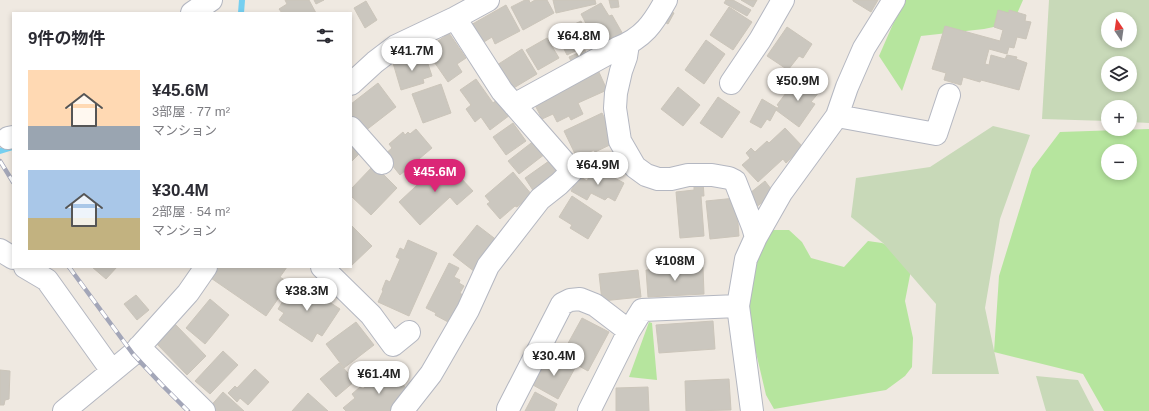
<!DOCTYPE html>
<html lang="ja">
<head>
<meta charset="utf-8">
<style>
  body { margin:0; font-family:Helvetica,"Noto Sans JP",sans-serif; background:#f2f2f3; color:#2b2b33; height:100vh; display:flex; flex-direction:column; font-size:15px; white-space:nowrap }
  * { box-sizing:border-box; margin:0 }
  p { font-size:13px; color:#7c7c81 }
  .icon { flex:none; width:22px; height:22px; fill:none; stroke:currentColor; stroke-width:2; stroke-linecap:round; stroke-linejoin:round }
  .map { position:relative; flex:1; overflow:hidden }
  .side { position:absolute; left:12px; top:12px; width:340px; height:256px; display:flex; flex-direction:column; background:#fff; border-radius:0px; box-shadow:0 2px 6px #0003 }
  .side>* { flex:none }
  .needle { width:26px; rotate:347deg }
  .tools { position:absolute; left:1101px; top:12px; display:grid; gap:8px }
  .tools a { display:grid; place-items:center; width:36px; height:36px; border-radius:50%; background:#fff; box-shadow:0 2px 6px #0003; font-size:20px }
  .price { position:absolute; translate:-50% -34px; padding:0 9px; border-radius:14px; background:#fff; color:#222; font-size:13px; line-height:26px; filter:drop-shadow(0 1px 2px #0008) }
  .price::after { content:''; position:absolute; left:50%; top:24px; width:12px; height:9px; margin-left:-6px; background:inherit; clip-path:polygon(0 0,100% 0,50% 100%) }
  .price.selected { background:#db2777; color:#fff }
  ul { padding:0; list-style:none }
  li { display:flex; align-items:center; gap:12px; height:100px; padding:0 16px }
  li span { display:grid; place-items:center; flex:none; width:112px; height:80px; border-radius:0px; color:#555 }
  li>.icon { margin-inline-start:auto }
  span .icon { width:48px; height:48px; fill:#fffc; stroke-width:1 }
  li b { font-size:17px }
  h2 { display:flex; justify-content:space-between; align-items:center; height:48px; padding:0 16px; font-size:17px }
  .map>svg:first-child { display:block }
</style>
</head>
<body>
<div class="map">
<svg width="1149" height="411" viewBox="0 0 1149 411">
  <rect width="100%" height="100%" fill="#efe9e1"/>
  <!-- green -->
  <path fill="#b6e59e" fill-rule="evenodd" d="M906 0H1023L1013 23 984 29 921 36 902 91 879 56 893 24Z
    M1149 129V411H1104L1083 374 994 352 999 276 1032 169 1060 132ZM1108 151H1130V173H1108Z
    M772 230H789L802 242 811 258 844 267 868 241 882 243 899 251 911 270 905 301 913 338 912 367 905 376 886 390 774 409 766 395 750 327 748 301 749 278 763 247Z
    M649 322 652 323 657 380 629 377Z"/>
  <!-- cemetery -->
  <path fill="#c8d9b8" fill-rule="evenodd" d="M1049 0H1149V123L1130 122V107H1108V121L1042 119ZM1108 19H1130V41H1108ZM1108 63H1130V85H1108Z
    M993 126 1030 135 1000 219 985 308 999 374H932L936 304 883 243 851 217 856 178 930 167Z
    M1036 376 1078 380 1094 411H1046Z"/>
  <g fill="none" stroke-linecap="round" stroke-linejoin="round">
    <!-- stream -->
    <path stroke="#75cff0" stroke-width="6" d="M241 13 242 0
      M0 151 13 147"/>
  </g>
  <!-- building -->
  <path fill="#cbc7bf" stroke="#cbc5ba" d="M285 0H309L316 13H282L279 9 287 4Z
    M314 0H324L316 4Z
    M525 0H529L530 3 535 0H547L554 13 523 30 511 7Z
    M553 0H595L596 4 556 13Z
    M609 0H618L619 7 611 8Z
    M726 0H733L751 10 747 16 724 3Z
    M741 0H757L753 7Z
    M853 0H878L871 12 853 1Z
    M366 1 377 20 365 28 354 8Z
    M601 3 609 16 612 15 624 36 618 39 616 36 605 42 601 34 594 39 581 14Z
    M506 5 520 31 495 44 492 37 479 45 469 26Z
    M729 7 752 22 733 50 710 35Z
    M666 9 674 13 668 24 661 20Z
    M998 10 1009 13V10L1026 15 1025 21 1031 22 1026 39 1017 37 1014 48 1009 47 1007 54 989 49 985 64 989 65 991 55 1005 59 1007 55 1017 57 1016 59 1027 63 1019 90 981 80 980 82 963 77 961 85 944 80 946 73 932 69 945 26 1000 41 1003 30 994 27Z
    M581 21 592 43 567 55 556 33Z
    M787 27 812 44 803 58 799 56 788 70 767 56Z
    M449 33 466 58 457 64 462 72 448 82 426 50Z
    M547 38 559 58 538 70 526 50Z
    M706 40 725 54 704 84 685 70Z
    M522 49 537 74 512 89 497 65Z
    M585 50 588 57 572 63 569 57Z
    M416 56 417 61 426 58 432 76 423 79 424 83 401 90 393 63Z
    M598 70 607 90 578 103 583 114 571 120 569 116 557 122 553 114 542 119 533 101Z
    M803 78 820 91 811 102 815 104 799 127 776 110 779 106 777 105 792 85 796 88Z
    M476 79 493 103 498 99 510 115 490 130 481 117 475 122 466 109 471 105 460 90Z
    M378 83 396 107 365 131 351 122V104Z
    M441 84 451 113 423 123 412 94Z
    M678 87 700 105 683 126 661 109Z
    M718 97 740 112 722 138 700 123Z
    M762 99 777 108 770 121 767 119 761 128 750 122Z
    M602 113 616 142 595 152 594 150 577 158 564 131Z
    M513 123 526 141 506 155 493 137Z
    M785 128 803 147 786 163 783 159 758 182 742 165 750 158 746 153 751 148 755 152 767 141 769 143Z
    M416 129 432 148 400 175 384 155 392 148 389 144 403 132 405 135 408 132 410 134Z
    M535 140 545 154 519 174 508 161Z
    M351 141 361 152 351 162Z
    M444 160 473 191 457 205 450 197 420 225 399 202Z
    M549 161 561 177 536 195 525 178Z
    M374 165 397 188 371 215 351 196V189Z
    M594 167 624 183 615 201 608 197 605 200 591 193 587 200 571 191 579 176 587 181Z
    M513 172 532 195 517 207 515 206 500 219 487 204 490 202 485 196Z
    M703 181 704 196H701L704 236 680 238 676 192 694 190V182Z
    M765 181 774 193 755 208 750 193Z
    M572 196 602 216 588 239 570 228 572 225 559 217Z
    M736 198 739 236 710 239 706 201Z
    M351 225 372 246 351 266Z
    M477 225 498 241 475 272 453 255Z
    M408 240 437 253 409 316 378 302 383 291 382 290 386 280 390 282 400 259 396 257 400 248 404 250Z
    M449 263 459 268 454 277 460 280 459 283 464 286 460 293 464 296 450 323 435 315 436 313 426 308Z
    M92 267H117L106 279Z
    M210 267H287L280 277 289 283 266 316 205 274Z
    M703 267 704 294 648 297 646 270Z
    M638 270 641 297 602 301 599 274Z
    M296 280 340 309 322 336 317 333 312 342 279 320 284 313 278 309Z
    M136 295 149 310 137 320 124 304Z
    M210 299 229 315 205 344 186 328Z
    M582 318 609 332 588 371 561 356Z
    M713 321 715 349 659 353 656 325Z
    M356 322 374 345 344 368 326 344Z
    M175 324 206 356 187 375 156 343Z
    M223 351 238 365 210 394 195 381Z
    M550 355 575 368 558 399 533 385Z
    M339 363 355 381 336 397 320 379Z
    M255 369 269 382 248 405 240 398 237 402 228 393 235 386 237 388Z
    M0 370 10 371 9 399 5 400 4 405H0Z
    M384 371 388 375 392 371 410 393 390 411H346L343 408 355 398 352 394 360 387 363 389Z
    M729 379 731 410 686 411 685 381Z
    M648 387 649 411H616V388Z
    M223 392 244 411H210L208 409Z
    M535 392 557 404 554 411H525Z
    M308 393 328 411H292Z"/>
  <g fill="none" stroke-linecap="round" stroke-linejoin="round">
    <defs>
      <path id="minor" d="M192 13 211 0
        M628 44 626 57 621 71 616 93 615 108 620 141 635 167 646 175 658 179H671L688 175H712L729 178 735 181 753 227 756 237
        M731 83 760 40 783 0
        M351 84 375 62 396 46 455 18 488 0
        M514 105 618 48C643 38 653 24 666 0
        M837 116 936 134 949 95
        M351 128 382 163
        M8 138 13 137
        M0 250 13 258
        M25 267 47 280 112 371
        M322 267 371 315 393 345 409 332
        M139 347 204 411
        M508 409 562 304 570 300 580 299 595 305 629 331
        M64 411 133 354 188 293 206 267
        M402 411 431 374 438 362 468 310 488 266 540 199 559 184 572 171 502 91 455 18
        M589 411 629 331 642 310 738 306
        M752 411 738 306 746 259 756 237 781 193 837 116 847 87 864 48 894 0"/>
    </defs>
    <!-- minor casing -->
    <use href="#minor" stroke="#b4b7c1" stroke-width="24"/>
    <!-- minor -->
    <use href="#minor" stroke="#fff" stroke-width="22"/>
    <defs>
      <path id="rail" d="M0 161 13 182
        M69 267 133 354 162 385 188 411"/>
    </defs>
    <!-- rail casing -->
    <use href="#rail" stroke="#a3a6b8" stroke-width="4.5"/>
    <!-- rail -->
    <use href="#rail" stroke="#fff" stroke-width="3" stroke-dasharray="9" stroke-linecap="butt"/>
  </g>
</svg>
<div class="tools">
<a><svg class="needle" viewBox="-14 -14 28 28"><path d="M0-13l5 13h-10z" fill="#e53935"/><path d="M0 13l5-13h-10z" fill="#7c7c81"/></svg></a>
<a><svg class="icon" aria-label="layers" viewBox="0 0 24 24"><path d="M12 4l9 5-9 5-9-5zM3 14l9 5 9-5"/></svg></a>
<a>+</a>
<a>−</a>
</div>
<b class="price" style="left:579px;top:57px">¥64.8M</b>
<b class="price" style="left:412px;top:72px">¥41.7M</b>
<b class="price" style="left:798px;top:102px">¥50.9M</b>
<b class="price" style="left:598px;top:186px">¥64.9M</b>
<b class="price selected" style="left:435px;top:193px">¥45.6M</b>
<b class="price" style="left:675px;top:282px">¥108M</b>
<b class="price" style="left:307px;top:312px">¥38.3M</b>
<b class="price" style="left:554px;top:377px">¥30.4M</b>
<b class="price" style="left:379px;top:395px">¥61.4M</b>
<section class="side">
<h2>9件の物件<svg class="icon" aria-label="filters" viewBox="0 0 24 24"><path d="M4 7h16M4 17h16"/><circle cx="9" cy="7" r="2"/><circle cx="15" cy="17" r="2"/></svg></h2>
<ul>
<li><span style="background:linear-gradient(#ffd9b3 70%,#9aa5b1 0)"><svg class="icon" aria-label="home" viewBox="0 0 24 24"><path d="M3 11l9-7 9 7M6 9v11h12V9"/></svg></span><div><b>¥45.6M</b><p>3部屋 · 77 m²</p><p>マンション</p></div></li>
<li><span style="background:linear-gradient(#a9c7e8 60%,#c2b280 0)"><svg class="icon" aria-label="home" viewBox="0 0 24 24"><path d="M3 11l9-7 9 7M6 9v11h12V9"/></svg></span><div><b>¥30.4M</b><p>2部屋 · 54 m²</p><p>マンション</p></div></li>
</ul>
</section>
</div>
</body>
</html>
